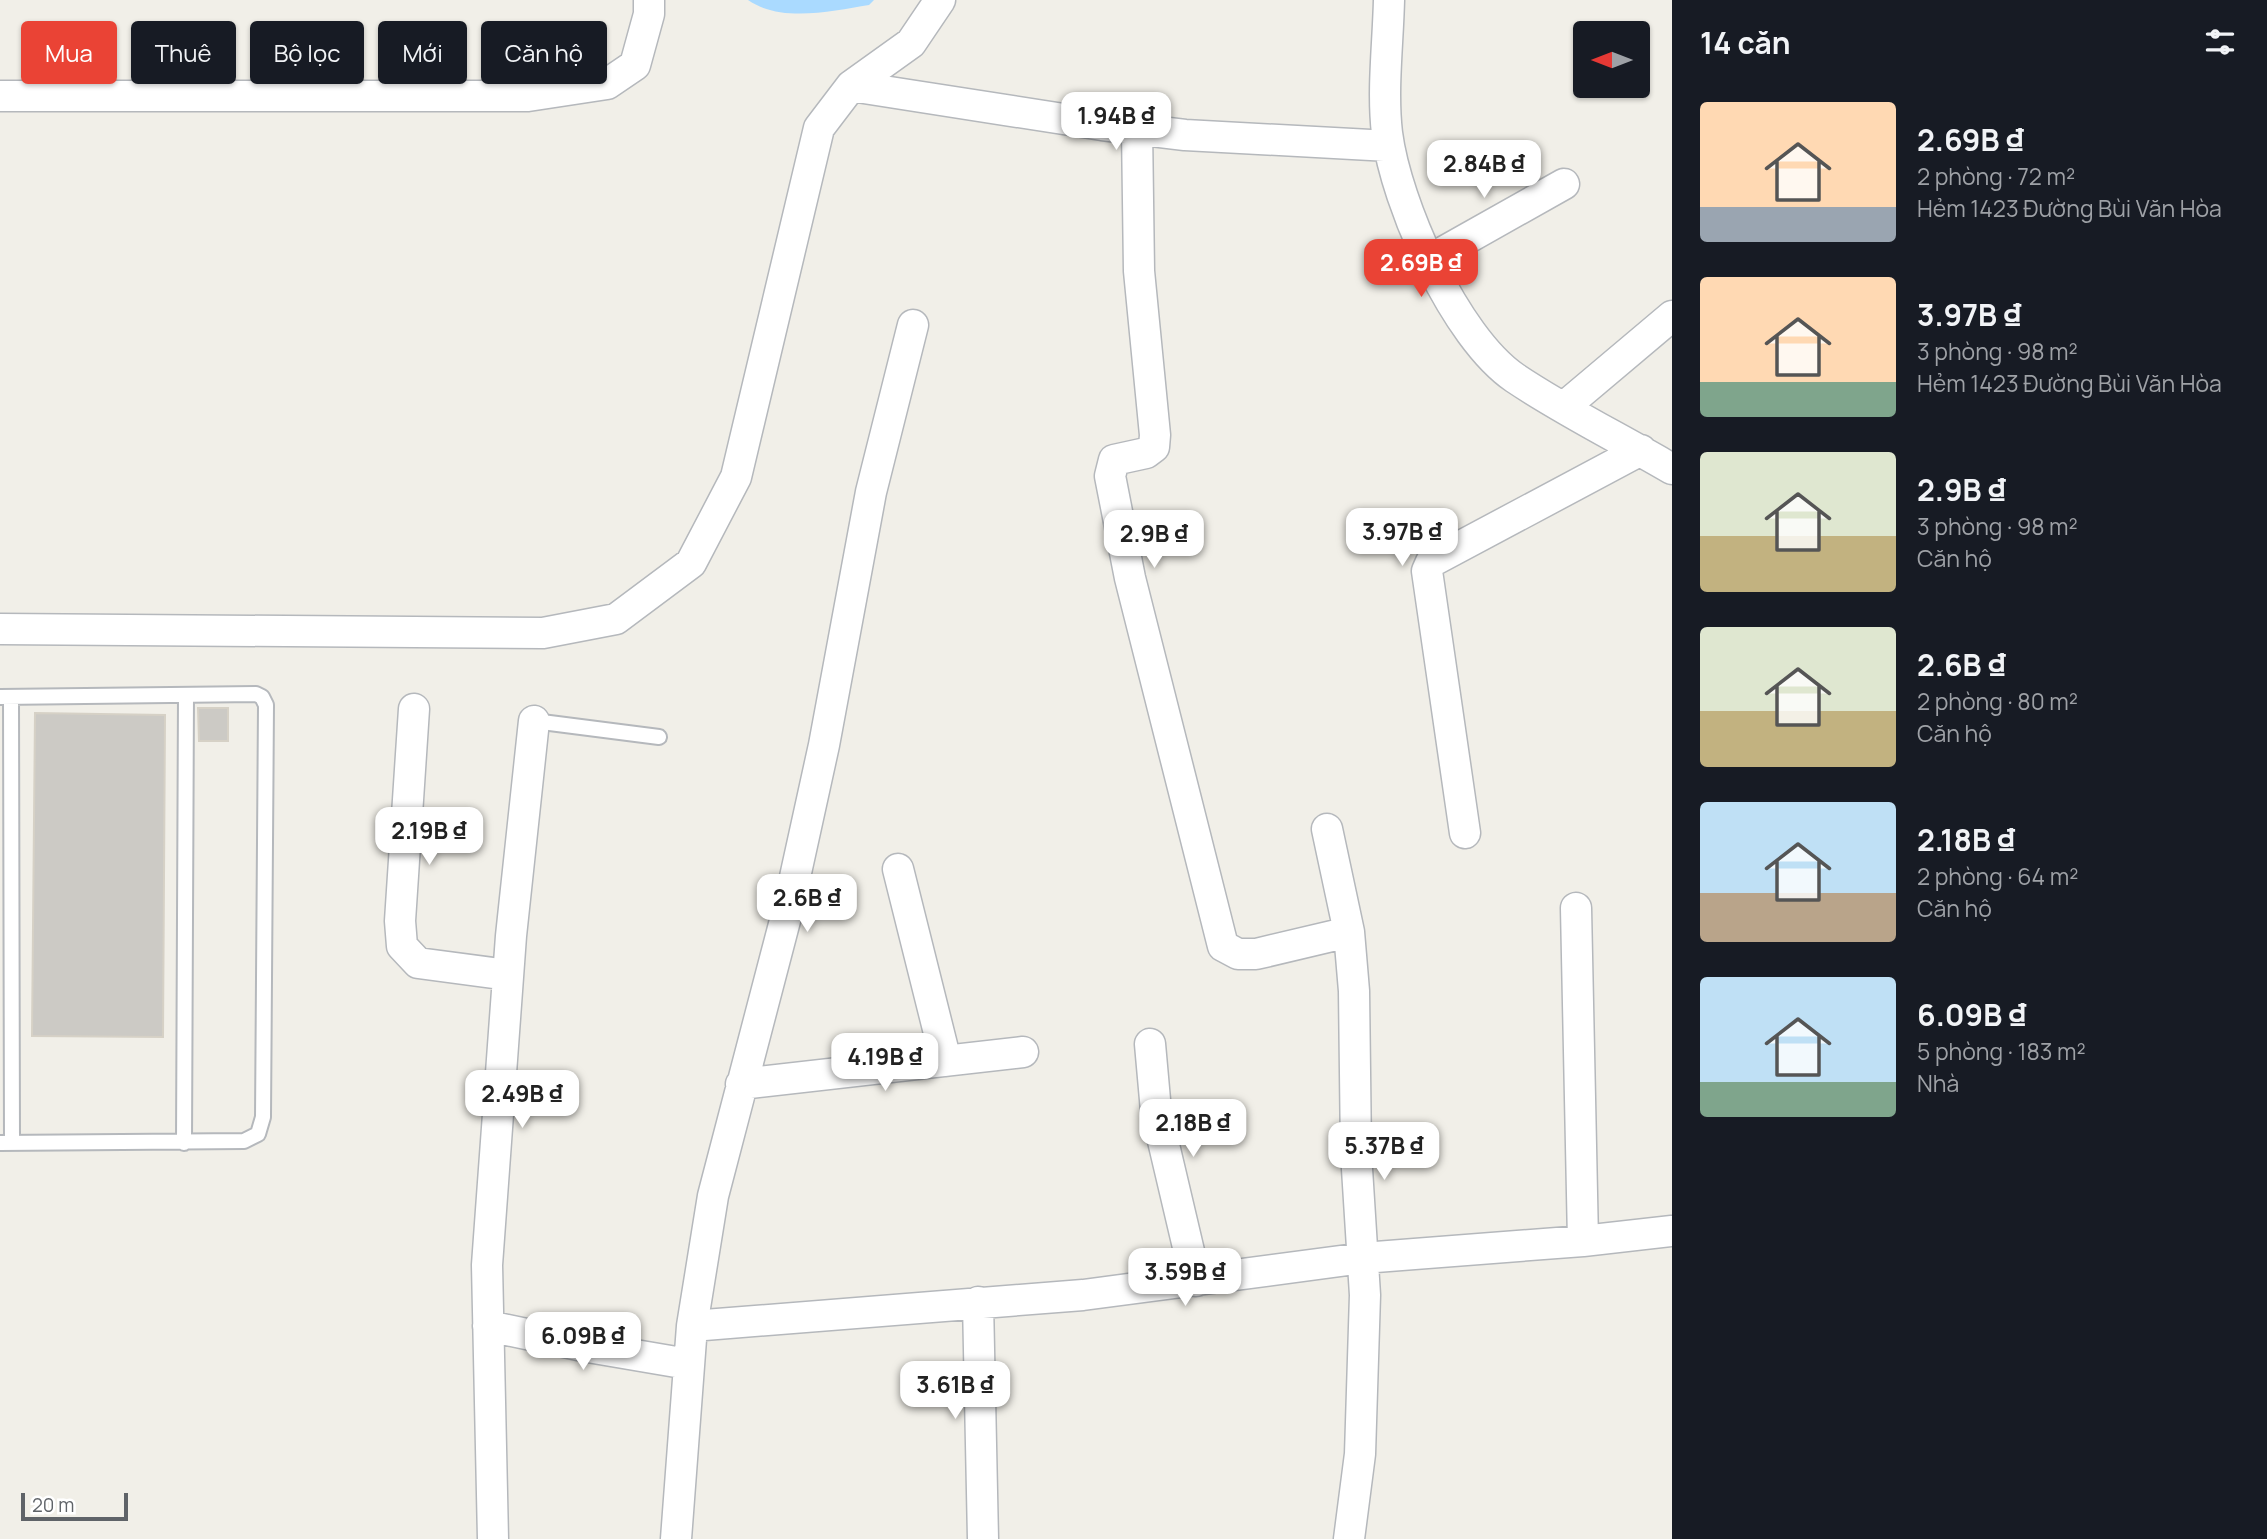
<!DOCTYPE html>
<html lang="vi">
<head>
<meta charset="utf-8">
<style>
  body { margin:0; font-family:Manrope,sans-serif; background:#242831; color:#f1f3f6; height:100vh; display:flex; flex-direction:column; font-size:26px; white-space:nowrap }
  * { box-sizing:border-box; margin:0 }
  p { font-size:23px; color:#9ea1a6 }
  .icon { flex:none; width:38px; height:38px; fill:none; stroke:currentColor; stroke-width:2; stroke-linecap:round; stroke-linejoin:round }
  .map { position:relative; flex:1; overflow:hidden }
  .drawer { display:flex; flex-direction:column; background:#171b24; width:595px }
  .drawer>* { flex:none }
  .banner { position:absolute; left:21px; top:21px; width:665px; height:63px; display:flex; gap:14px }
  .needle { width:46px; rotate:270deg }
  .tools { position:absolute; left:1573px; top:21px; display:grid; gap:14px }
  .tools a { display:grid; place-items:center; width:77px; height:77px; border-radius:7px; background:#171b24; box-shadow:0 2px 5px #0004; font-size:35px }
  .scale { position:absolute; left:21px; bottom:18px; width:107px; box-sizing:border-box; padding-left:7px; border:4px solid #5f6368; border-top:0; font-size:19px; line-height:24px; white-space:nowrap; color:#5f6368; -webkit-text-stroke:5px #fff; paint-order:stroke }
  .price { position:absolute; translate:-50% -60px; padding:0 16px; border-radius:14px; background:#fff; color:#222; font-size:23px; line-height:46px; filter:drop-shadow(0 2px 4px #0008) }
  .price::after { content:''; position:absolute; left:50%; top:42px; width:21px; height:16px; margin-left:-10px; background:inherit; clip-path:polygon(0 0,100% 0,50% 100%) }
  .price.selected { background:#ea4335; color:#fff }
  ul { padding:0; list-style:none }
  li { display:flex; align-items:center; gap:21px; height:175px; padding:0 28px }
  li span { display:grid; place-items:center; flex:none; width:196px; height:140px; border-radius:7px; color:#555 }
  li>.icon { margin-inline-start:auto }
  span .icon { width:84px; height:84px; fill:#fffc; stroke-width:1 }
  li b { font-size:30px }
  h2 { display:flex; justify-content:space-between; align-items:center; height:84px; padding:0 28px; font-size:30px }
  .tag { padding:0 24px; border-radius:7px; background:#171b24; box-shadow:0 2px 5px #0004; font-size:24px; line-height:63px }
  .tag.selected { background:#ea4335; color:#fff }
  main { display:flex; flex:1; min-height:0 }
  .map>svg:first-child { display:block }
</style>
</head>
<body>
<main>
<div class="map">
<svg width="1672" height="1539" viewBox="0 0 1672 1539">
  <rect width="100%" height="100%" fill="#f1efe8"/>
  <!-- water -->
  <path fill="#aadaff" d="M748 0H874L869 5C832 11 781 23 748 0Z"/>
  <!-- building -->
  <path fill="#cccac5" stroke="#d6d1c6" stroke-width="2" d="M198 708H228V741H199Z
    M35 713 165 715 163 1037 32 1036Z"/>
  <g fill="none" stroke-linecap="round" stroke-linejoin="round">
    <defs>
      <path id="service" d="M0 697 256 694 262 697 266 705 263 1117 258 1134 244 1141 0 1143
        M11 697 12 1143
        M534 721 659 737
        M184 1143 186 695"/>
      <path id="minor" d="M1389 0C1388 43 1382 91 1387 133 1396 204 1455 337 1515 378 1564 411 1621 439 1672 469
        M851 86 1102 125 1185 135 1389 146
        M0 96H528L607 84 635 65 649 14V0
        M1137 129 1139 271 1155 435 1154 447 1146 453 1114 460 1110 476 1130 578 1223 946 1238 954H1256L1349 932
        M1429 260 1564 184
        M1564 407 1672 316
        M0 629 543 633 616 619 691 563 736 477 819 128 851 86 911 43 940 0
        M414 709 400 921 402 946 418 963 508 975
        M1327 829 1349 932 1354 991 1356 1153 1365 1295 1360 1454 1349 1539
        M1465 833 1427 571 1431 562 1641 450
        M898 869 946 1061
        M1576 908 1583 1241
        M1150 1044 1156 1111 1196 1281
        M741 1084 1023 1052
        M978 1302 983 1539
        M488 1326 588 1347 688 1364
        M692 1326 1083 1295 1363 1258 1583 1241 1672 1231
        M493 1539 487 1265 511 936 534 721
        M676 1539 692 1326 713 1196 788 909 824 745 871 492 913 325"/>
    </defs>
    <!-- service casing -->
    <use href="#service" stroke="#b5b8bc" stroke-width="18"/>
    <!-- minor casing -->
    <use href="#minor" stroke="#b5b8bc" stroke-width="33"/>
    <!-- service -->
    <use href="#service" stroke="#fff" stroke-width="14"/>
    <!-- minor -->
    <use href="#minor" stroke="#fff" stroke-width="30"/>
  </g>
</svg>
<div class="tools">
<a><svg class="needle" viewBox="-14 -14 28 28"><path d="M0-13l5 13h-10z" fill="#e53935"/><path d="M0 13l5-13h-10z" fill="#9ea1a6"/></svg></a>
</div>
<div class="scale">20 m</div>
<b class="price" style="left:1116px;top:152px">1.94B ₫</b>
<b class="price" style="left:1484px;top:200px">2.84B ₫</b>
<b class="price selected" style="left:1421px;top:299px">2.69B ₫</b>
<b class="price" style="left:1402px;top:568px">3.97B ₫</b>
<b class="price" style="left:1154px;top:570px">2.9B ₫</b>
<b class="price" style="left:429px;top:867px">2.19B ₫</b>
<b class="price" style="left:807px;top:934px">2.6B ₫</b>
<b class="price" style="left:885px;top:1093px">4.19B ₫</b>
<b class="price" style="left:522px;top:1130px">2.49B ₫</b>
<b class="price" style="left:1193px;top:1159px">2.18B ₫</b>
<b class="price" style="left:1384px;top:1182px">5.37B ₫</b>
<b class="price" style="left:1185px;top:1308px">3.59B ₫</b>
<b class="price" style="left:583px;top:1372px">6.09B ₫</b>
<b class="price" style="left:955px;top:1421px">3.61B ₫</b>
<div class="banner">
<a class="tag selected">Mua</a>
<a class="tag">Thuê</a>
<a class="tag">Bộ lọc</a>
<a class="tag">Mới</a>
<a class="tag">Căn hộ</a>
</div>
</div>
<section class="drawer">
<h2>14 căn<svg class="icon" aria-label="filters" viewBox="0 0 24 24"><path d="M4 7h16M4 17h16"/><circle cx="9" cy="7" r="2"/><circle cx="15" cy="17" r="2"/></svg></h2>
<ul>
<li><span style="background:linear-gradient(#ffd9b3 75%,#9aa5b1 0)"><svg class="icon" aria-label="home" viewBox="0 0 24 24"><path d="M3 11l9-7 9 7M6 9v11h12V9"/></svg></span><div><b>2.69B ₫</b><p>2 phòng · 72 m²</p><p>Hẻm 1423 Đường Bùi Văn Hòa</p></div></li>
<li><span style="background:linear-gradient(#ffd9b3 75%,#7fa58c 0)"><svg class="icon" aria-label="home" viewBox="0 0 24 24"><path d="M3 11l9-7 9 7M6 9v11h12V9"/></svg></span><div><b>3.97B ₫</b><p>3 phòng · 98 m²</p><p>Hẻm 1423 Đường Bùi Văn Hòa</p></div></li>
<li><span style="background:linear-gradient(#dfe7d0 60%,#c2b280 0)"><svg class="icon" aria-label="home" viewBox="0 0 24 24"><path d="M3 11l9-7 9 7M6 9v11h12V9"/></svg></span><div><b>2.9B ₫</b><p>3 phòng · 98 m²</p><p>Căn hộ</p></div></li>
<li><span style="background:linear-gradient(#dfe7d0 60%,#c2b280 0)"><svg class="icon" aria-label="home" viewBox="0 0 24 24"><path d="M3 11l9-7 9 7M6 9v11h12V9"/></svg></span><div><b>2.6B ₫</b><p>2 phòng · 80 m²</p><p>Căn hộ</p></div></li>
<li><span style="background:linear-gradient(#bfe0f5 65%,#b9a48a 0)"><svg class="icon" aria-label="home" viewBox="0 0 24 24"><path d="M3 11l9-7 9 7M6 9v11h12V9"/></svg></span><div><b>2.18B ₫</b><p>2 phòng · 64 m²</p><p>Căn hộ</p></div></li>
<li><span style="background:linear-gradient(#bfe0f5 75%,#7fa58c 0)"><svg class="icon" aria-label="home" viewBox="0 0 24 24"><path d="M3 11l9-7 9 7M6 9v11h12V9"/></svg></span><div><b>6.09B ₫</b><p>5 phòng · 183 m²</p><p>Nhà</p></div></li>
</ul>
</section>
</main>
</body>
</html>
